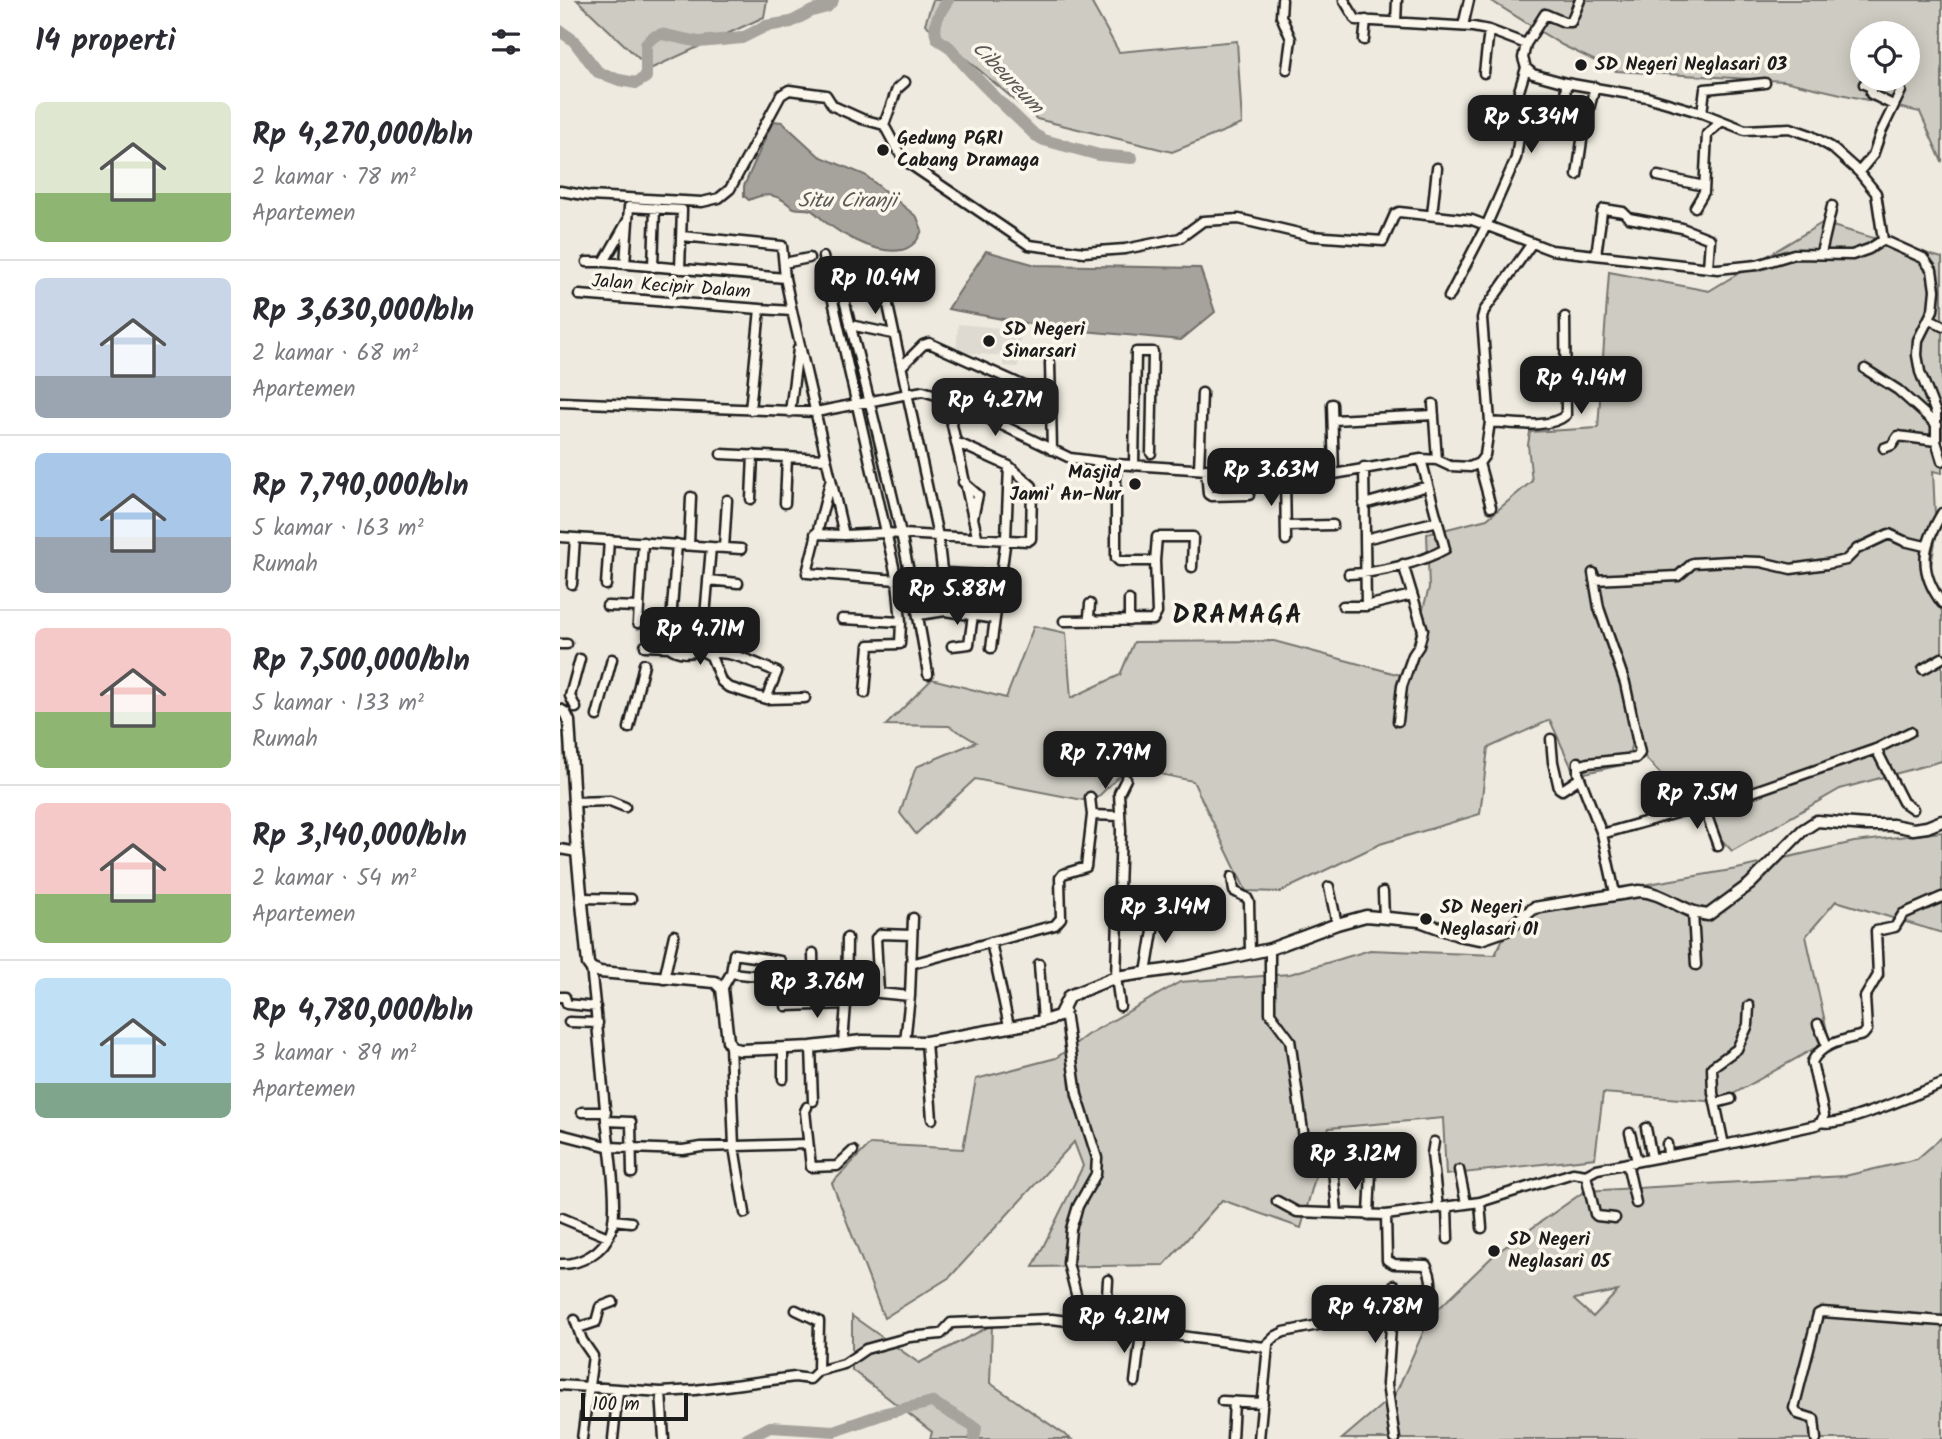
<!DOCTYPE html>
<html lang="id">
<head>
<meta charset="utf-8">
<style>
  body { margin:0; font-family:Kalam,sans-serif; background:#f2f2f3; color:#2b2b33; height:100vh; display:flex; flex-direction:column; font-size:26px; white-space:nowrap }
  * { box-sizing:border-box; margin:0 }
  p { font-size:23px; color:#7c7c81 }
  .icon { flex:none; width:38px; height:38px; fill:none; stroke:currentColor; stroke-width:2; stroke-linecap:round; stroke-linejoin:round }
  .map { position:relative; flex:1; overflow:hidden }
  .panel { display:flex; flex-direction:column; background:#fff; width:560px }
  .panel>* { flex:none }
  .fabs { position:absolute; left:1290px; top:21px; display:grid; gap:14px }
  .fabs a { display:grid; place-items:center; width:70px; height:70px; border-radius:50%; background:#fff; box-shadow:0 4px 18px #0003; font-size:35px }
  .scale { position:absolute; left:21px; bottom:18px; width:107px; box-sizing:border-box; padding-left:7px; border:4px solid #1c1c1c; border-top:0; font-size:19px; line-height:24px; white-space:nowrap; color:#1c1c1c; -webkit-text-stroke:5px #fbf7ec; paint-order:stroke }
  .price { position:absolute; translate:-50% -60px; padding:0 16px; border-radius:14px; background:#1c1c1c; color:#fff; font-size:23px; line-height:46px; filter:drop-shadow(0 2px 4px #0008) }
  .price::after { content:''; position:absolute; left:50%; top:42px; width:21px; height:16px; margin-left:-10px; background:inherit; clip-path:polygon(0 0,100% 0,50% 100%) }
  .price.on { background:#222; color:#fff }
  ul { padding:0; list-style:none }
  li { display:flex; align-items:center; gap:21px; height:175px; padding:0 35px }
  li+li { border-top:2px solid #e1e1e2 }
  li span { display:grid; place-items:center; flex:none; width:196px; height:140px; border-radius:10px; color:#555 }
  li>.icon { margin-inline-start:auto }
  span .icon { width:84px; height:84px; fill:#fffc; stroke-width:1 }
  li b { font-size:30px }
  h2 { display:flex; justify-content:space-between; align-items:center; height:84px; padding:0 35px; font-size:30px }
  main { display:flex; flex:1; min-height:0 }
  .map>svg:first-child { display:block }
</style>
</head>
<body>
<main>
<section class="panel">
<h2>14 properti<svg class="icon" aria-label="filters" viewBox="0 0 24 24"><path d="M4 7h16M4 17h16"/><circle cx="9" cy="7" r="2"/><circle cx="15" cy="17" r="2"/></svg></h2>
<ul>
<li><span style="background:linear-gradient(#dfe7d0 65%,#8fb573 0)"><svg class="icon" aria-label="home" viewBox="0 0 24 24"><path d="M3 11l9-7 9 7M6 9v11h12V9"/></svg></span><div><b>Rp 4,270,000/bln</b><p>2 kamar · 78 m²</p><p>Apartemen</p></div></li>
<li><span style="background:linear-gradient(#c9d6e8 70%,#9aa5b1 0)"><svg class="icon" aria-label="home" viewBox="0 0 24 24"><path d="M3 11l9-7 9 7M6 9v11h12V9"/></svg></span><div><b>Rp 3,630,000/bln</b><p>2 kamar · 68 m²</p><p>Apartemen</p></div></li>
<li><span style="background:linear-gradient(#a9c7e8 60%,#9aa5b1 0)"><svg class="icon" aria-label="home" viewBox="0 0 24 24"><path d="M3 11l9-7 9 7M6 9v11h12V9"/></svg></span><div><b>Rp 7,790,000/bln</b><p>5 kamar · 163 m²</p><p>Rumah</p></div></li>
<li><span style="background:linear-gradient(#f6c9c9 60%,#8fb573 0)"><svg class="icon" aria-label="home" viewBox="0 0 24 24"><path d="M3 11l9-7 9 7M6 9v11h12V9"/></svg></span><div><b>Rp 7,500,000/bln</b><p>5 kamar · 133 m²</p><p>Rumah</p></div></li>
<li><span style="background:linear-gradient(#f6c9c9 65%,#8fb573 0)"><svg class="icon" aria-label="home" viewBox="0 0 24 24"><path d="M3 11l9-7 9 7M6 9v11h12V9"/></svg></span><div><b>Rp 3,140,000/bln</b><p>2 kamar · 54 m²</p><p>Apartemen</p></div></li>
<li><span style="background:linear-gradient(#bfe0f5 75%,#7fa58c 0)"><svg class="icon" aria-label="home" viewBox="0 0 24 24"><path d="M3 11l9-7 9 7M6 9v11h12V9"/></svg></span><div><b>Rp 4,780,000/bln</b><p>3 kamar · 89 m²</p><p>Apartemen</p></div></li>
</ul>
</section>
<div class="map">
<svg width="1382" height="1439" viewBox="0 0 1382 1439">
  <rect width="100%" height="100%" fill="#eeeadf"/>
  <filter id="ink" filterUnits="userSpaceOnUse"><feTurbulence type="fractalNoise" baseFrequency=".0143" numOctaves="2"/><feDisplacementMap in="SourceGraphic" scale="14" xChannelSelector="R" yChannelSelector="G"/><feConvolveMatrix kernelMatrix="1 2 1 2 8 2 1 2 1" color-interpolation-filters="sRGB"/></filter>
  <g filter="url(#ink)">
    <!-- built -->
    <path fill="#dedad1" d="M398 324 461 330 458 367 443 366V356L396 352Z"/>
    <!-- green -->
    <path fill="#ceccc2" stroke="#75746f" stroke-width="2" fill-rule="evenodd" d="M17 0H207L204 17 90 69Z
      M373 0H530L559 52 677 41 682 124 612 152 477 119 365 24Z
      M930 0H1382V162L1360 112 1224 81 1056 71 1002 45ZM1302 33H1348V79H1302Z
      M1262 223 1382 258V473L1373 471 1376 536 1369 578 1382 612V761L1280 789 1172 851 1081 753 1073 737 1067 764 1015 775 990 720 928 748 920 814 820 844 720 892 686 891 633 781 568 767 533 802 415 779 356 834 340 813 356 767 416 742 389 726 326 725 372 679 446 698 474 626 506 633 511 698 560 675 574 642 714 641 844 676 869 588 867 534 927 519 972 481 968 445 970 432 1038 428 1049 272 1149 291Z
      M1382 832V933L1276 901 1246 936 1269 1040 1159 1102 1043 1093 1035 1158 886 1175 883 1118 769 1128 741 1228 662 1200 604 1265 473 1267 523 1166 514 1142 390 1277 324 1318 272 1183 310 1144 403 1149 416 1079 496 1058 527 1035 620 982 730 974 810 950 935 955 959 906 1177 869 1294 842Z
      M1382 1137V1439H782L836 1393 870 1317 935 1254 1025 1191 1285 1176 1357 1159ZM1058 1291 1033 1317 1014 1300 1015 1299Z
      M292 1316 359 1363 432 1325 430 1383 511 1439H370L372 1432 292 1370Z"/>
    <!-- water -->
    <path fill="#a6a39d" stroke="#6f6d69" stroke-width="2" d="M213 121 222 122 259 156 305 175 357 217 362 230C348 272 290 240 268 224 262 220 257 213 251 210 245 208 240 210 234 208 229 206 226 201 221 199 211 193 199 195 189 200L184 196V186Z
      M426 251 476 265 640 268 655 312 621 340 491 328 388 309Z"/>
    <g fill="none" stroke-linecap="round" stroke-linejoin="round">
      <!-- river -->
      <path stroke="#a6a39d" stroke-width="12" d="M388 0C381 11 373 21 376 35 377 42 387 43 391 49 416 80 446 107 475 135L484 140 539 155 572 158
        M0 31 13 40 38 72 59 80 76 83 86 77V44L93 37 101 34 139 42 182 38 206 26 231 22 252 11 267 7 273 0
        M187 1439 210 1427 274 1431 326 1413 372 1402 416 1428 414 1439"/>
      <defs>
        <path id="minor" d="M722 0 721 16 731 39 727 69
          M784 0 796 20 913 27 929 30 966 44
          M836 22 837 0
          M903 26 909 0
          M804 40 806 20
          M966 68 973 74 1006 83 1087 97 1142 113 1185 130 1230 128 1250 135 1271 147 1299 172 1316 193 1323 240
          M924 73 929 30
          M1006 83 1004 120 1024 127
          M1304 84 1311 87V94L1333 105
          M1142 113 1145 89 1205 83
          M324 125 337 89 345 82
          M1299 172 1313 155 1321 132 1341 91
          M1017 175 1024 127 1035 87
          M1098 176 1144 186
          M0 191 29 196 142 202 159 198 170 189 221 95 229 90 266 95 273 106 302 119 324 125 338 151 351 165 469 245 524 252 565 249 620 238 643 221 679 219 751 236 823 241 835 214 839 212 912 220 991 250 1158 269 1197 265 1234 254 1292 255 1309 249 1323 240 1363 258 1372 270 1375 290 1373 310 1358 340 1357 355 1360 372 1376 413V441L1382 461
          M1135 207 1144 192 1147 134 1162 121
          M872 215 877 168
          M68 220 44 262 225 278
          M122 236 222 246 225 278 232 311 284 535
          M1261 253 1272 206
          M1036 255 1042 212 1044 209 1063 212 1069 218 1122 228 1150 239 1148 268
          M263 257 337 580 341 622 340 644 309 645 305 693
          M27 262H44
          M224 263 249 258
          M65 264 69 207 122 210 120 269
          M93 267 95 208
          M278 282 324 301 328 305 378 536 382 570 386 573 441 576
          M280 283C312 413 347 542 368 674
          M19 295 200 309
          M889 297 927 224 956 158 959 137V91L966 68 963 58 966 44 985 14 1004 22H1011L1020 0
          M1369 318 1382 326
          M290 325 333 334
          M490 363 492 450
          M342 366 363 345 369 343 491 398
          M1305 369 1338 390 1377 425
          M386 398 417 536
          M0 402 256 412 363 391 386 398 510 458 556 464 725 475 774 474 861 459 877 460 890 466 910 467 919 463 925 455 930 422 922 318 924 311 972 243
          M772 404 774 474
          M873 404 877 460
          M190 410 200 309 232 311
          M230 412 238 349
          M773 420 874 415
          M930 422C952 423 989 430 1006 415L1005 317
          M1324 448 1332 445 1338 436 1376 441
          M161 454 266 459
          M919 463 931 507
          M556 464V558L559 561H595L597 537H633L632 567
          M574 465 576 352H593L591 453
          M804 467 806 606
          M639 469 642 393
          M646 469 648 494 651 496 689 495 690 472
          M725 475 726 540
          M270 482 247 573 337 580 352 578
          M403 482 418 495 413 518
          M191 499 193 455
          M225 503 227 457
          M804 504 868 486
          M1382 513C1363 545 1357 570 1382 603
          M726 526 773 525
          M255 534 284 535 325 533 468 541 471 539 472 486 449 466 396 442
          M0 537 181 549
          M805 539 878 521
          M129 545 131 497
          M151 547 142 651 151 656 161 681 168 687 206 699 245 698
          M164 548 167 500
          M789 574C817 573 861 563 885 549L861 459
          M148 580 178 583
          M1034 580 1118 576 1133 563 1170 561 1201 562 1231 569 1267 564 1286 560 1297 549 1329 534 1344 541 1365 546
          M12 584 15 538
          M46 585 49 540
          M530 604 529 616 535 621
          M47 606 79 607
          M783 606H806L852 595
          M359 615 385 611 435 619
          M282 619 341 622
          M504 621 593 620 597 613 595 561
          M569 621V600
          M78 623 83 542
          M0 644H7
          M85 646 109 647 117 544
          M392 646 409 644 413 615
          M109 647C119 655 130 653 142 651
          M431 648 446 538 449 466
          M148 654C170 649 197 664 217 672L206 699
          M1363 669 1382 658
          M16 708 10 696 20 659
          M37 716 52 659
          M838 721 842 686 853 655 859 646 863 630 843 564
          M69 728 84 664
          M991 739 993 762 999 788 1002 790 1020 778
          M1316 749 1350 732
          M1018 762V773L1042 834 1055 893
          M1019 766 1028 763 1076 758 1080 753 1065 683 1039 608 1033 573
          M530 797 532 815
          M13 802 50 801 65 807
          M1143 805 1158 846
          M1042 834 1151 803 1178 797 1316 749 1343 802 1353 809
          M0 849 17 852
          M672 877 674 891 687 898 689 902 690 952
          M769 887 777 924
          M823 892 824 918
          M22 898 71 899
          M1133 913 1136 965
          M431 942 449 1026
          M710 949V1013L730 1040 745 1145 772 1159 777 1212
          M253 953 254 1005
          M351 964 495 925 501 918 500 878 503 874 526 867 532 815 560 816
          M479 964 483 1021
          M586 973 596 913
          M104 979 114 935
          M162 989 171 973 174 954 220 961 218 978 171 973
          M350 996 319 993 316 938 321 934 352 935
          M0 997H5L7 1004 36 1007
          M504 1005 517 1095 537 1158 536 1174 518 1206 511 1229 508 1263 524 1325
          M226 1006 286 1004
          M560 1006 556 977 561 831 559 793 566 779
          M9 1022 38 1023
          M1258 1024 1267 1046
          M345 1042 350 996 353 918
          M366 1042 372 1119
          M283 1043 286 1004 287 938
          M170 1045 174 1147 185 1213
          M251 1047 253 1101
          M223 1079V1048
          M1156 1103 1171 1099
          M247 1107 245 1111 251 1167 277 1166 293 1151
          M22 1112H46
          M46 1121 71 1122 72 1173
          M1261 1122C1278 1129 1360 1092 1382 1084
          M1086 1128 1092 1158
          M1070 1133 1077 1161
          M0 1134 50 1147 71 1148 123 1150 141 1147 248 1144
          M874 1142 872 1154 878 1208
          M1107 1144 1108 1155
          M1164 1145 1153 1093 1152 1067 1177 1049 1188 1025 1189 1006
          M1067 1163 1076 1203
          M899 1170 906 1203
          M1026 1175 1035 1214 1037 1216 1055 1218
          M717 1201 737 1212 826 1215 920 1202 1013 1173 1026 1175 1037 1169 1164 1145 1256 1125 1261 1122 1264 1115 1252 1062C1261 1043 1285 1040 1303 1035L1307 1030 1305 997 1318 975 1316 931 1335 927 1343 914 1382 897
          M920 1202 922 1228
          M887 1207 888 1239
          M809 1215 811 1171
          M2 1218 48 1237
          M53 1220 71 1222
          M0 1264C20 1265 44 1252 51 1231 59 1209 49 1145 46 1119 41 1068 37 1018 31 968
          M834 1285 827 1384 835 1439
          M236 1310 259 1321 258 1371
          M15 1320 22 1340 33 1356 22 1439
          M18 1328 36 1322 40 1307 53 1302
          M545 1328 548 1280
          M575 1382 581 1333
          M0 1385 101 1392 135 1390 235 1377 250 1379 258 1371 284 1364 306 1349 350 1337 381 1334 391 1323 492 1319 704 1347 716 1336 724 1332 866 1303C874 1293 872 1276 866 1265L834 1264 827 1260 826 1215
          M101 1392 104 1439
          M662 1401 703 1403
          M53 1439 58 1391
          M672 1439 674 1402
          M699 1439 708 1345
          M1256 1439 1254 1419 1238 1414 1234 1408 1258 1314 1262 1312 1382 1321"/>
        <path id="tertiary" d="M0 710 5 713 9 721 17 852 28 964 31 968 40 972 155 982 162 989 168 1041 172 1048 180 1050 251 1047 302 1041 366 1042 483 1021 499 1016 509 996 556 977 627 967 710 949 777 924 806 916 860 921 898 935 921 939 947 930 974 908 1079 891C1104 892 1123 913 1148 915L1190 884 1243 830 1257 821 1306 825H1333L1353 829 1367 827 1382 821"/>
      </defs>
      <!-- minor casing -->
      <use href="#minor" stroke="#1c1c1c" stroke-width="13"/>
      <!-- tertiary casing -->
      <use href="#tertiary" stroke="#1c1c1c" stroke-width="15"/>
      <!-- minor -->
      <use href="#minor" stroke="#fbf7ec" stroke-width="8"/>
      <!-- tertiary -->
      <use href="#tertiary" stroke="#fbf7ec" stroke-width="10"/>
    </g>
  </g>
  <!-- markers -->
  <g fill="#1c1c1c" stroke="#fbf7ec" stroke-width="2.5">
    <circle cx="1021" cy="65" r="7"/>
    <circle cx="323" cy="150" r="7"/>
    <circle cx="429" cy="341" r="7"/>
    <circle cx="575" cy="484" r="7"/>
    <circle cx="866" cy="919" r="7"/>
    <circle cx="934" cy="1251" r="7"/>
  </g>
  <g text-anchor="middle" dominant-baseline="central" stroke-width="7" stroke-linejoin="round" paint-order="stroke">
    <!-- poi labels -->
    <g font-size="19" font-weight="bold" fill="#1c1c1c" stroke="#fbf7ec" text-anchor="start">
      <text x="1035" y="65">SD Negeri Neglasari 03</text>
      <text x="337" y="139">Gedung PGRI<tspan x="337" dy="22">Cabang Dramaga</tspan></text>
      <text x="443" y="330">SD Negeri<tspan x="443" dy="22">Sinarsari</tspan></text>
      <text x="561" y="473" text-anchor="end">Masjid<tspan x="561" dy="22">Jami' An-Nur</tspan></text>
      <text x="880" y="908">SD Negeri<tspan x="880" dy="22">Neglasari 01</tspan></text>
      <text x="948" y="1240">SD Negeri<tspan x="948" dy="22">Neglasari 05</tspan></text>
    </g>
    <!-- street labels -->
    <g font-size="19" fill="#1c1c1c" stroke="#fbf7ec">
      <text transform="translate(111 287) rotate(4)">Jalan Kecipir Dalam</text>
    </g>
    <!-- water labels -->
    <g font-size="21" font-style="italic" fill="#5a5956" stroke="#fbf7ec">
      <text transform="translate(447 78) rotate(46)">Cibeureum</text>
      <text x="287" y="201">Situ Ciranji</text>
    </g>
    <!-- district labels -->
    <g font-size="26" font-weight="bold" letter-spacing="2" fill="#1c1c1c" stroke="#fbf7ec">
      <text x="678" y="616">DRAMAGA</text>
    </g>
  </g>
</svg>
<div class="fabs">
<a><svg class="icon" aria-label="locate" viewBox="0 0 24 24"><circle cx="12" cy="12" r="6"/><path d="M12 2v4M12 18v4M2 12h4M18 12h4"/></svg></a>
</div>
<div class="scale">100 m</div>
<b class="price" style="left:971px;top:155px">Rp 5.34M</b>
<b class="price" style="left:315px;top:316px">Rp 10.4M</b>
<b class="price" style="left:1021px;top:416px">Rp 4.14M</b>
<b class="price on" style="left:435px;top:438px">Rp 4.27M</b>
<b class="price" style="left:711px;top:508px">Rp 3.63M</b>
<b class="price" style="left:397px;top:627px">Rp 5.88M</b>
<b class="price" style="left:140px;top:667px">Rp 4.71M</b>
<b class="price" style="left:545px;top:791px">Rp 7.79M</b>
<b class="price" style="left:1137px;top:831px">Rp 7.5M</b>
<b class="price" style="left:605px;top:945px">Rp 3.14M</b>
<b class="price" style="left:257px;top:1020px">Rp 3.76M</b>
<b class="price" style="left:795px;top:1192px">Rp 3.12M</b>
<b class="price" style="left:815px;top:1345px">Rp 4.78M</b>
<b class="price" style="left:564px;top:1355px">Rp 4.21M</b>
</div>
</main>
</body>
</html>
